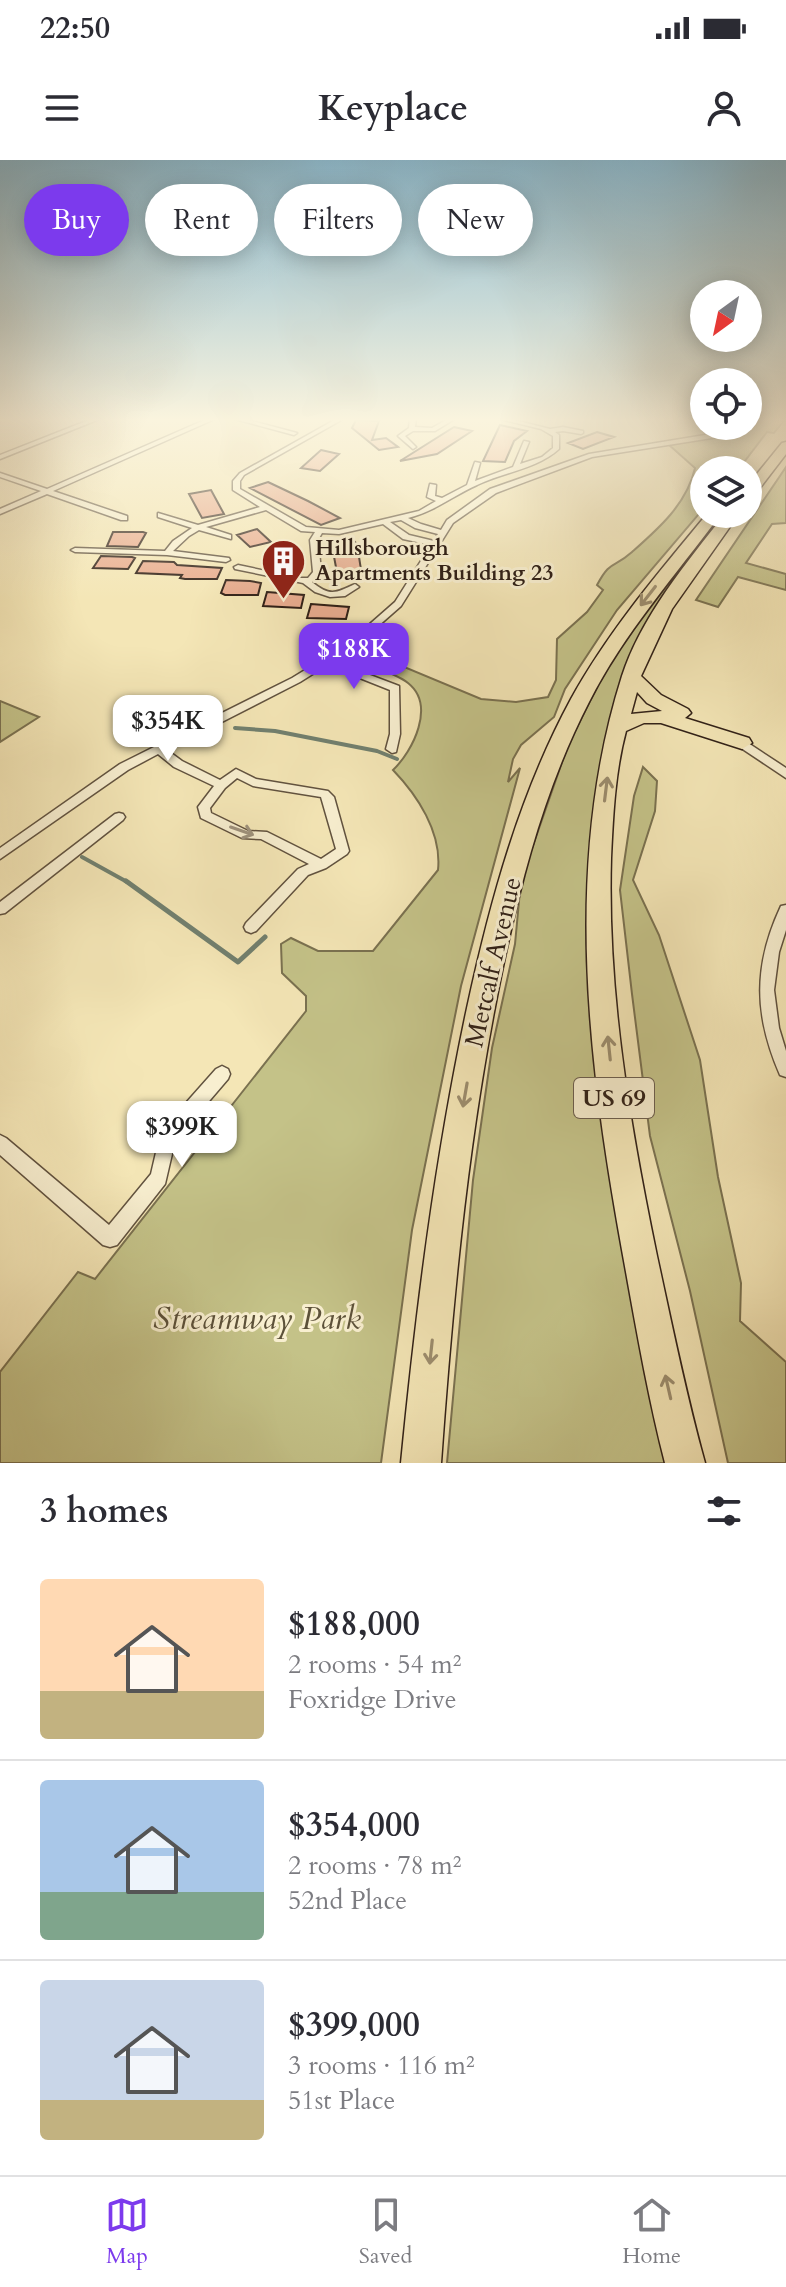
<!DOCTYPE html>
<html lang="en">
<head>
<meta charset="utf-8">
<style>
  body { margin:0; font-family:Cardo,serif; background:#f7f7f7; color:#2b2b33; height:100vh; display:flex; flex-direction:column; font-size:30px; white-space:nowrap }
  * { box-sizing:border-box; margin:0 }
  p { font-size:26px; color:#7c7c81 }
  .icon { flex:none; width:44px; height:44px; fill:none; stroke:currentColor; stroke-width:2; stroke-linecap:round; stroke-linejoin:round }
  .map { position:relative; height:1303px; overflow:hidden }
  .side { display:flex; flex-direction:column; background:#fff; flex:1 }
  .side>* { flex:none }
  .guide { position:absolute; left:24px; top:24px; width:738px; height:72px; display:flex; gap:16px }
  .needle { width:52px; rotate:213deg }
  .tools { position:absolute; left:690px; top:120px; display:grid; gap:16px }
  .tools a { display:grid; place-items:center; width:72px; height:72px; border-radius:50%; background:#fff; box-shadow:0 4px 20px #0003; font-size:40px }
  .price { position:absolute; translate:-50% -68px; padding:0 18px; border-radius:16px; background:#fff; color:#222; font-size:26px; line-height:52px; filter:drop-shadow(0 2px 4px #0008) }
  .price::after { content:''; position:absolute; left:50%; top:48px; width:24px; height:18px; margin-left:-12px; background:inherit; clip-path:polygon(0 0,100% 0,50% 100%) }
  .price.active { background:#7c3aed; color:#fff }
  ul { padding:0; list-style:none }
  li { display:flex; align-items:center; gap:24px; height:200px; padding:0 40px }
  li+li { border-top:2px solid #e1e1e2 }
  li span { display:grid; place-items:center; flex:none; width:224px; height:160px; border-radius:8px; color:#555 }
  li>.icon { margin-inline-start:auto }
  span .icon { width:96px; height:96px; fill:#fffc; stroke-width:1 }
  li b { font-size:34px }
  h2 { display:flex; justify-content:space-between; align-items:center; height:96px; padding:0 40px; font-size:34px }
  .tag { padding:0 28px; border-radius:36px; background:#fff; box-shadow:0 4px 20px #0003; font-size:28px; line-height:72px }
  .tag.active { background:#7c3aed; color:#fff }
  .status { display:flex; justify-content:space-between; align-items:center; height:56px; padding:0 40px; background:#fff; direction:ltr }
  .status svg { height:22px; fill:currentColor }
  header { display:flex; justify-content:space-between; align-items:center; height:104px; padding:0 40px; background:#fff; font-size:36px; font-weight:800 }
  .dock { display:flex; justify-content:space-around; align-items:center; height:112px; border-top:2px solid #e1e1e2; background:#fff; font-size:22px; color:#7c7c81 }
  .dock a { display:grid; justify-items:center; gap:4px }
  .dock .active { color:#7c3aed }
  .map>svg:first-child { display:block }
</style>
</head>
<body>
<div class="status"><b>22:50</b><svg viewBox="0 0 49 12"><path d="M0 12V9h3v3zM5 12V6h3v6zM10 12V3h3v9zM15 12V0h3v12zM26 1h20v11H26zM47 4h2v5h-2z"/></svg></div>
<header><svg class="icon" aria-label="menu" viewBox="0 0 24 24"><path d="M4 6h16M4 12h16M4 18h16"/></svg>Keyplace<svg class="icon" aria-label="person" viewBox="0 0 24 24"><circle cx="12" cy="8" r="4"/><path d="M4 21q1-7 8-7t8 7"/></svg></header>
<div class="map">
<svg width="786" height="1303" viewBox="0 0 786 1303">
  <rect width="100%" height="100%" fill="#f4e6b6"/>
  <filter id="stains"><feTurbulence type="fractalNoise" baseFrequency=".0025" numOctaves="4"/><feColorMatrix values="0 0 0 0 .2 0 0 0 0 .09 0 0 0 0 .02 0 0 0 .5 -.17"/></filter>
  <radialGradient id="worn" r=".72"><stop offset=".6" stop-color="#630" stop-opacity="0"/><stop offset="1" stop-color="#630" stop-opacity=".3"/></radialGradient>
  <!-- green -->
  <path fill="#c4c288" stroke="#7a7150" stroke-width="2" d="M768 258H786L774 273 767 272 738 310H704V348L617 450 565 529 554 557 521 585 513 599 508 622 520 608 461 826 412 1070 381 1303H0V1212L78 1112 95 1119 306 851V836L282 813 281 784 291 778 318 791H373L438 710C442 672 417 635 393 610 413 591 436 545 408 523 393 511 369 507 351 498L366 491 481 539 516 542 548 537 556 520 557 479 587 452 603 430 597 425C611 399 613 409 632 392 658 369 687 344 695 308L669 285 734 274Z
    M786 307V363L772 364 746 403 786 414V430L738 417 718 447 696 440Z
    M721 354H727L657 448 593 677 671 1303H447L473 1020 492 888 515 784 521 720 568 585 610 501Z
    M0 541 39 557 0 582Z
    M643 607 657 621 655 651 633 720 659 775 700 900 718 1017 741 1123 740 1161 786 1202V1303H728L690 1131 650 976 632 834 620 730 634 636Z"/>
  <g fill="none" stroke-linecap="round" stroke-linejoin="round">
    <!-- stream-far1 -->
    <path stroke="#71806f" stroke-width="4" d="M235 568 275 571 377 591 397 599
      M82 697 129 723"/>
    <!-- stream -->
    <path stroke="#71806f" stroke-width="5" d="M126 721 238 802 265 777"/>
  </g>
  <!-- building -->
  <path fill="#e9ad90" stroke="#302017" stroke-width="2" d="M356 260 379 261 372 280 386 278 398 287 379 290 352 268Z
    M500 265 527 271 514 281 505 302 483 301Z
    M454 267 472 271 437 294 400 301Z
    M597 272 614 277 583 289 568 283Z
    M321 290 339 294 320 311 301 308Z
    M268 322 308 341 340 358 321 365 250 328Z
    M211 330 224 354 202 358 189 334Z
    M257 369 271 382 250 387 237 375Z
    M113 372H143L146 373 138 387 107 386Z
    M353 380 357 384 362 416 338 418 332 386 335 381Z
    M101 396 132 397 135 398 128 409 93 408Z
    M143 401 174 402 177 405 222 408 217 419H185L180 418 182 415 136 413Z
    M226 420 250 421 261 423 258 435H225L221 433Z
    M267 432 304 435 301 448 263 446Z
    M311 444 349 447 346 459 307 458Z"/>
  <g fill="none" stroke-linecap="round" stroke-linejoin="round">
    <defs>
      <path id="street" d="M94 258H102L0 299V295Z
        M209 258H217L53 331 127 356V360H121L47 334 0 354V349L41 331 0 317V313L47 329Z
        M231 258H241L297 273 294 275Z
        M338 258H345L244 315 240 321V329L306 367 339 370 419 351 436 341 427 337 430 324 436 325 435 336 442 338 467 325 475 302 480 303 475 321 513 307 524 281 529 282 520 304 542 297 553 288V276L541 269 496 258H507L550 269 563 267 583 271V273L581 274 563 271 555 272 559 275V289C537 309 504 312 477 325 454 335 434 352 408 358L421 364 441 370 447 360 490 329 589 294 711 274 738 266H747L712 278 592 297 496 333 453 363 401 446 352 489 333 501 399 526 400 574 396 592 392 593 386 589 390 574V530L327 505 300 522 167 590 182 601 220 620 236 609 256 619 328 631 334 637 349 691 347 694 326 708 308 715 256 771 251 773 246 771 244 767 246 763 298 709 309 704 261 679 242 678 201 658 198 647 214 626 174 607 158 594 128 610 0 699V688L120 604 292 518 346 485 395 442 431 385 403 379 383 364 339 374 322 373 318 380 321 412 312 422C330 437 336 433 355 424L359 427 345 436 330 437 315 432 303 423 235 409 234 407 238 405 299 418H308L313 412 310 380 315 372 301 371 266 350 206 367 231 375V379L199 370 189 376 173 391 229 398 230 400 226 402 167 395 75 392 71 390 75 388 165 391 173 381 192 368 158 357V353L198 365 260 347 233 330V321L240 313ZM401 360 415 368 438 374 434 381 409 375 390 362ZM237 618 253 626 321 637 336 689 321 699 267 672 248 671 211 653 210 648 225 628Z
        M410 258H416L415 267 432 268 448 259 453 260 435 271H413L405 276 416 287 413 289 398 276 409 268Z
        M542 258H555L545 260Z
        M755 258H762L748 266V262Z
        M742 579 786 608V618L738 586 737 583 738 580Z
        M119 653 123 654 125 657 123 660 5 753 0 754V742L115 654Z
        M786 745V770L779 792 774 830 779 868 786 891V917L780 915C754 855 753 806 781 746Z
        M222 906 228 909 230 914 228 919 175 981 165 1024 117 1085 110 1087 103 1085 0 995V975L6 978 109 1065 151 1014 161 971 216 909Z"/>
      <path id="highway" d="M786 282V294L753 337 748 338V325L782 283Z
        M707 354H721C675 416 624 473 589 542 540 637 515 742 495 847 466 998 452 1150 441 1303H401C416 1150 435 998 467 848 490 742 519 635 571 539 608 472 658 413 707 354Z
        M725 354H739L672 449 641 516 661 535 688 549 691 553 685 558 749 578 752 583 742 589 661 563H644L626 571C615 612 613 656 611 698 607 832 630 965 657 1096 672 1165 686 1235 705 1303H665C647 1233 635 1161 622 1090 588 901 563 702 622 516 641 457 686 403 725 354ZM637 532 647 543 662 551 631 554Z"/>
    </defs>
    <!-- street casing -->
    <use href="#street" stroke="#61523f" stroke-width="3"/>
    <!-- highway casing -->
    <use href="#highway" stroke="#302017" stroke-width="3"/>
    <!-- street -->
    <use href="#street" fill="#f8efd0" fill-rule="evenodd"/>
    <!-- highway -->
    <use href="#highway" fill="#f4e6b6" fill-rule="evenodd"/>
  </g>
  <!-- one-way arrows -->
  <defs><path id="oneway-shaft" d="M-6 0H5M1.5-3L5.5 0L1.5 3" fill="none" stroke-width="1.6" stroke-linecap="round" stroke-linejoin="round" transform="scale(2)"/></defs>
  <g stroke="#9c8d6e">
    <use href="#oneway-shaft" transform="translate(648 436) rotate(128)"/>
    <use href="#oneway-shaft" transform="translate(606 629) rotate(-83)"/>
    <use href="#oneway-shaft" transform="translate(609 888) rotate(-96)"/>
    <use href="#oneway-shaft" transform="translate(465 935) rotate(100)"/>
    <use href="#oneway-shaft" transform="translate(431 1192) rotate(96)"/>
    <use href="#oneway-shaft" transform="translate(668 1227) rotate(-103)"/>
  </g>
  <use stroke="#9e927d" href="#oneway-shaft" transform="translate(242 671) rotate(19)"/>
  <!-- sky -->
  <linearGradient id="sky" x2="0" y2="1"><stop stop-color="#8ab9cf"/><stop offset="0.59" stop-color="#faf4de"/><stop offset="1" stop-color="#faf4de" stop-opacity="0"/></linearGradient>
  <rect width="786" height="440" fill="url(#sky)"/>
  <!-- icons -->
  <defs>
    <symbol id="building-pin" viewBox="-11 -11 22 30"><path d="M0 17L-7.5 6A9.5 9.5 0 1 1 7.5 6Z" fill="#8f2418" stroke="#f8efd0"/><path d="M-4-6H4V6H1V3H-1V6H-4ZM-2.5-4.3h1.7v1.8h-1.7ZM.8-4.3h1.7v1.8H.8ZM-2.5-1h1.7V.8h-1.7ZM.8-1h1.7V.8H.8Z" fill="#fff"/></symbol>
  </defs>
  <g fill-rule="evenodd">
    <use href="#building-pin" x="258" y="376" width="51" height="69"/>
  </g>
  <g text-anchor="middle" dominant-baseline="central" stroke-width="6" stroke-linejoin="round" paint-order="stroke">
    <!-- far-poi labels -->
    <g font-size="22" font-weight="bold" fill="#302017" stroke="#f8efd0" text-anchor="start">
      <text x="315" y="388">Hillsborough<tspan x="315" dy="25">Apartments Building 23</tspan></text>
    </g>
    <!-- shield labels -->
    <rect fill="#f8efd0" stroke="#6c5e4e" stroke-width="2" x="574" y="918" width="80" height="40" rx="6"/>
    <g font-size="24" font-weight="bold" fill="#302017">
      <text x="614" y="938">US 69</text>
    </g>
    <!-- street labels -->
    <g font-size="26" fill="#302017" stroke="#f8efd0">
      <text transform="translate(493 802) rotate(-77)">Metcalf Avenue</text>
    </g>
    <!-- near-park labels -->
    <g font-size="32" font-style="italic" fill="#5c5139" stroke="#f8efd0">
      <text x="257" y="1159">Streamway Park</text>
    </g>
  </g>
  <rect width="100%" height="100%" filter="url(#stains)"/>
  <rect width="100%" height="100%" fill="url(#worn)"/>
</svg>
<div class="tools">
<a><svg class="needle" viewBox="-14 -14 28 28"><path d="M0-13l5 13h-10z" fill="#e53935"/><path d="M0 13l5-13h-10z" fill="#7c7c81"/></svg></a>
<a><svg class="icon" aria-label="locate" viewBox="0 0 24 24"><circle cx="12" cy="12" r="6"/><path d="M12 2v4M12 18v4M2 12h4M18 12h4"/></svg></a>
<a><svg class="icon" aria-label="layers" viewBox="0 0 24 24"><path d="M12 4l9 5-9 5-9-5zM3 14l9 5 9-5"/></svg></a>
</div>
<b class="price active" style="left:354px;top:531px">$188K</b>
<b class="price" style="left:168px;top:603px">$354K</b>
<b class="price" style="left:182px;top:1009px">$399K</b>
<div class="guide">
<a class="tag active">Buy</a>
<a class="tag">Rent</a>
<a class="tag">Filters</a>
<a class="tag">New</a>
</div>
</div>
<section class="side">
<h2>3 homes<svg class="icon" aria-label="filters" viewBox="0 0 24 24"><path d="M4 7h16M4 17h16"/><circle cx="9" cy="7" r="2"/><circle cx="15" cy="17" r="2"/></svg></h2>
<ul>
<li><span style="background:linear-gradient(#ffd9b3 70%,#c2b280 0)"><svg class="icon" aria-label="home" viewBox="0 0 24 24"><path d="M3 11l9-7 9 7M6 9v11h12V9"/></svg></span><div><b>$188,000</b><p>2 rooms · 54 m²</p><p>Foxridge Drive</p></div></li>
<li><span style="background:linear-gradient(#a9c7e8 70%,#7fa58c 0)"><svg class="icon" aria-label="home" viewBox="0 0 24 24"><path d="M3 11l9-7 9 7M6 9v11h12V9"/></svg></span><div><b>$354,000</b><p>2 rooms · 78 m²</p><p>52nd Place</p></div></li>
<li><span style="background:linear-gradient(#c9d6e8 75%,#c2b280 0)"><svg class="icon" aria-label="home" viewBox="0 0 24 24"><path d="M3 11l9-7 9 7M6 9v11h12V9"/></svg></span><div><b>$399,000</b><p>3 rooms · 116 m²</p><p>51st Place</p></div></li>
</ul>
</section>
<nav class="dock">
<a class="active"><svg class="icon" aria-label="map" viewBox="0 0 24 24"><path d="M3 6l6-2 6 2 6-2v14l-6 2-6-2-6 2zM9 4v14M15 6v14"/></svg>Map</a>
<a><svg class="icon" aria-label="saved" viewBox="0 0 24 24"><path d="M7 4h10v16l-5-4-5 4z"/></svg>Saved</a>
<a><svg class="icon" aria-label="home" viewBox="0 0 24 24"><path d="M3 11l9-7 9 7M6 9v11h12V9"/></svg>Home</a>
</nav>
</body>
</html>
